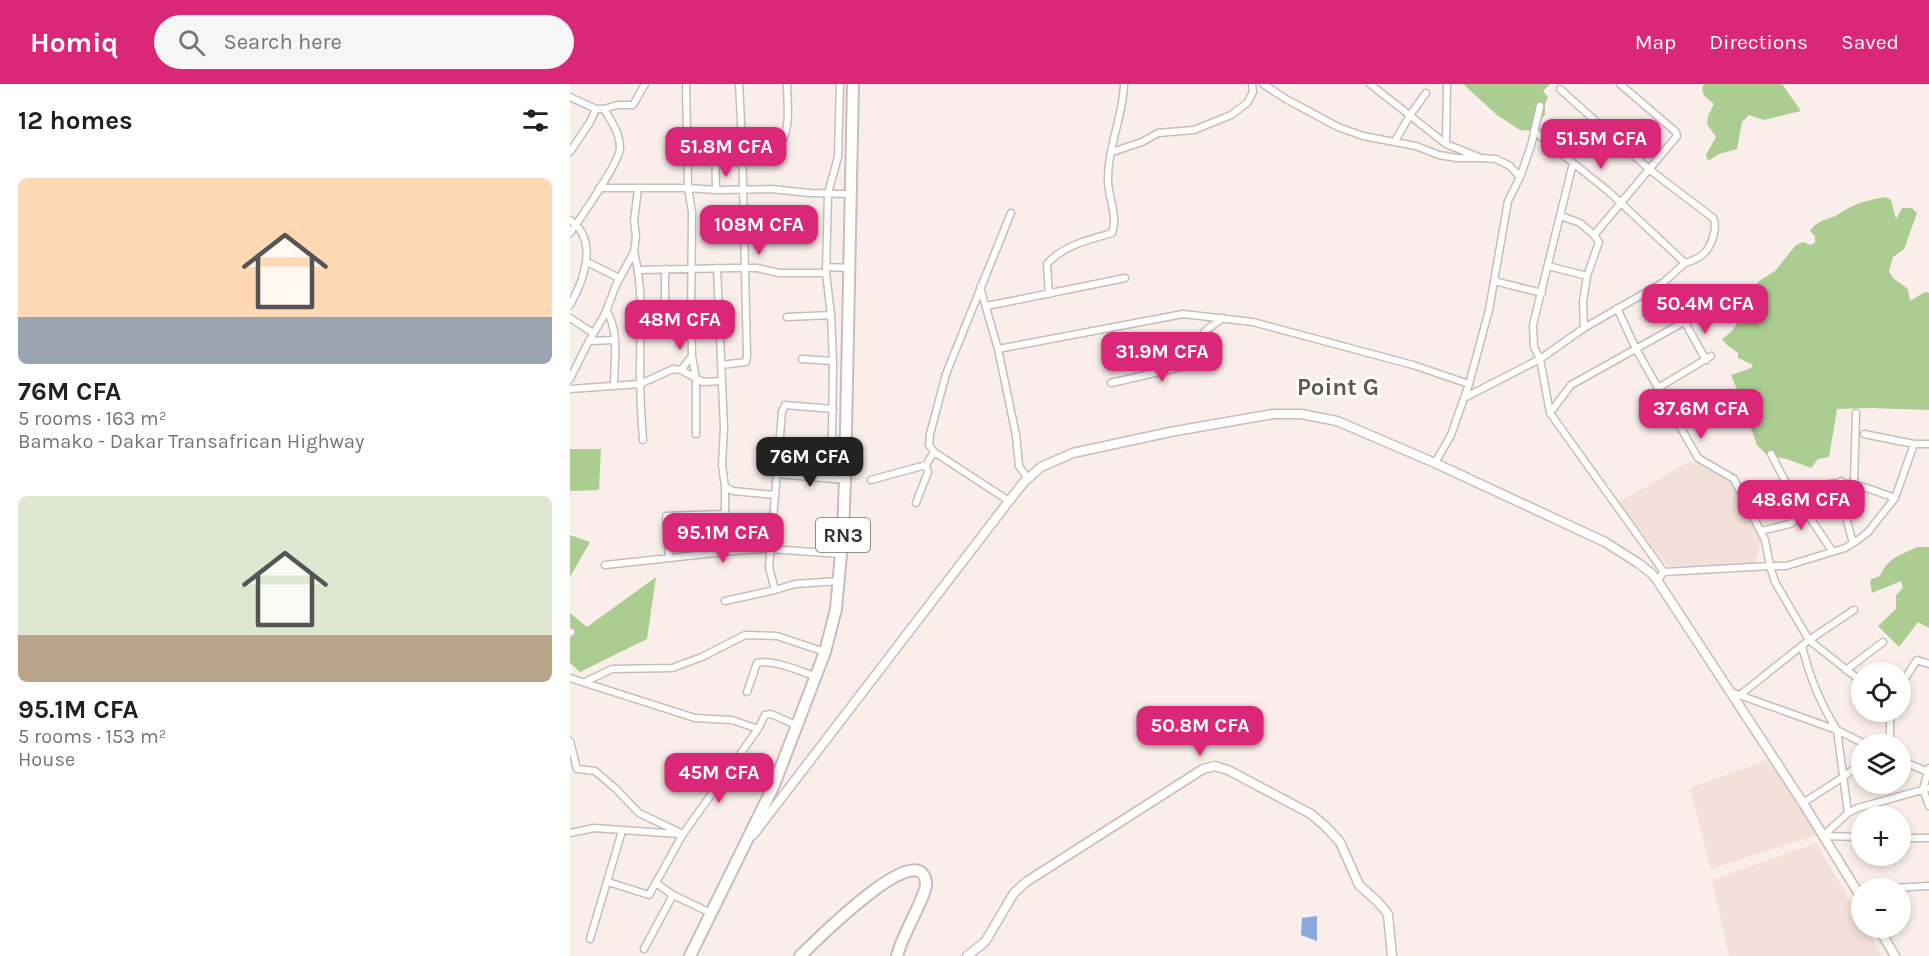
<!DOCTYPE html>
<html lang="en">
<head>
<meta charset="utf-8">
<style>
  body { margin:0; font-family:Karla,sans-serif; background:#f6f6f6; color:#202124; height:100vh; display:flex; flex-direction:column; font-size:22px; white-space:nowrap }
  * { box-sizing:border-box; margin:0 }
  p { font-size:20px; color:#757577 }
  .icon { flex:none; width:33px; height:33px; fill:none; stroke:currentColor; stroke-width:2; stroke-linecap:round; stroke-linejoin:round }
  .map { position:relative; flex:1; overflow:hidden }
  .drawer { display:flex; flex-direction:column; background:#fff; width:570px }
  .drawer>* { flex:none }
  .fabs { position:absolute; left:1281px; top:578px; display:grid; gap:12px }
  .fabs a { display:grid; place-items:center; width:60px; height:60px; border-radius:50%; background:#fff; box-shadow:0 3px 9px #0003; font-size:30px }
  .price { position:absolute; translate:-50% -51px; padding:0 14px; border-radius:12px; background:#db2777; color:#fff; font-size:20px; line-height:39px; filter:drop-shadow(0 2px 3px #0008) }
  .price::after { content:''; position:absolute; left:50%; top:36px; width:18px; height:14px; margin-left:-9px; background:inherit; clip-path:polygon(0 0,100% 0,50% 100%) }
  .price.current { background:#222; color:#fff }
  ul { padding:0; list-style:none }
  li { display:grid; align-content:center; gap:12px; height:318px; padding:0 18px }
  li span { display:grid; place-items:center; height:186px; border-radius:9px; color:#555 }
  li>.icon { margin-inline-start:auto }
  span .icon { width:108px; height:108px; fill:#fffc; stroke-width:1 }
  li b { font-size:26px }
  h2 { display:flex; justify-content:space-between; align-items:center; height:72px; padding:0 18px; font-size:26px }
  header { display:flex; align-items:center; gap:36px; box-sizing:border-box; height:84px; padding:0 30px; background:#db2777; color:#fff }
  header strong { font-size:28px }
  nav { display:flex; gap:33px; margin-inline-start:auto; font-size:21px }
  .search { width:420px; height:54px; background:#f6f6f6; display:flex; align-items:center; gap:15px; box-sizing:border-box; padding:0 21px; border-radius:33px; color:#757577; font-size:22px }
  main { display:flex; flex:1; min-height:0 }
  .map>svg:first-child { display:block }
</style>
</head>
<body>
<header>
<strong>Homiq</strong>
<div class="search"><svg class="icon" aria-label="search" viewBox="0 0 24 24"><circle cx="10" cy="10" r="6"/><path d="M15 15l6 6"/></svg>Search here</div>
<nav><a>Map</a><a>Directions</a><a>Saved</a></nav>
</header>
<main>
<section class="drawer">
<h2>12 homes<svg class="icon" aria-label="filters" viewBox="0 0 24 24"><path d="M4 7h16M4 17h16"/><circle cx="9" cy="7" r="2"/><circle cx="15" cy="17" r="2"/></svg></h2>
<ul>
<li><span style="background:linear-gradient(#ffd9b3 75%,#9aa5b1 0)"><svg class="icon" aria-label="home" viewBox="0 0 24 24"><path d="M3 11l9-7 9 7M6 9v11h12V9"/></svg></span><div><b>76M CFA</b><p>5 rooms · 163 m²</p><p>Bamako - Dakar Transafrican Highway</p></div></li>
<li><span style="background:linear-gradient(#dfe7d0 75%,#b9a48a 0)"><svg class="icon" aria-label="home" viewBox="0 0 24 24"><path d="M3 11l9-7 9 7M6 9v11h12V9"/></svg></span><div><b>95.1M CFA</b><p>5 rooms · 153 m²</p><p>House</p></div></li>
</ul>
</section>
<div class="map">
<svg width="1359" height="872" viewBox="0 0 1359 872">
  <rect width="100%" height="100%" fill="#f9eee9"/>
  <!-- built -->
  <path fill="#f3e0d8" d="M1117 379H1130L1161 395 1192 454 1184 482H1097L1049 418Z
    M1200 675 1249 750 1141 785 1120 704Z
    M1246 759 1291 835 1292 843H1296L1311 872H1159L1142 796Z"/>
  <!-- forest -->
  <path fill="#abcd92" d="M893 0H980L973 7 978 13 975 20V31L965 41 963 47 950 46 927 31Z
    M1134 0H1212L1231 27 1194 36 1179 31 1172 38 1167 65 1149 70 1138 77 1136 71 1146 53 1137 40 1138 32 1144 20C1137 14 1129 10 1134 0Z
    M1316 113 1321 116 1326 135 1332 124H1342L1347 129 1334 165 1323 173 1319 187 1323 194 1338 205 1340 217 1355 208 1359 209V326L1300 324 1267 325 1259 373 1248 375 1241 384 1217 375 1198 372 1187 361 1182 347 1167 324 1168 308 1161 291 1181 284 1183 281 1168 274V269L1157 261 1152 255C1161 248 1167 245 1167 234L1157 225V212L1162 209 1168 213 1178 215 1189 197 1205 187 1226 161 1233 158 1240 161 1245 159V152L1240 147C1250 133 1260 137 1272 128 1285 119 1299 116 1316 113Z
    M0 365H31L29 406 0 407Z
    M0 451 20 458 0 493Z
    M1347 463H1359V544L1348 538 1329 563 1308 542 1326 525V511L1333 504 1331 497 1302 509 1300 496 1310 492C1317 474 1331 471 1347 463Z
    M86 493 77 555 10 588 0 579V529L17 543Z"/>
  <!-- water -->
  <path fill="#8aa7df" d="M747 832V857L731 851 732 834Z"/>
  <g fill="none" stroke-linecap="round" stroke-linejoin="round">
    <defs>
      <path id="street" d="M116 0 118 104 122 128 121 236 122 272 126 295V350
        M693 0 716 15 768 43 793 52 846 62 869 71 887 74H911
        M800 0 876 60 911 74 926 75 940 82 950 93
        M990 5 1080 86 1143 134C1148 142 1142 160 1136 167 1131 174 1122 177 1115 179
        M0 13 26 25H34C41 37 50 49 50 64 49 80 11 133 0 149
        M34 25 47 21H63L75 0
        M964 47 1003 79
        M145 51 146 106
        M172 57H212C221 42 217 17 217 0
        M825 57 840 31 856 9
        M876 60 877 0
        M0 68 20 38 26 25
        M542 68 572 58 588 49 624 46 661 31 677 19 683 8 682 0
        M29 104H118L146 106 202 105 239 109 281 110
        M991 132 1010 139 1024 151 1107 52 1106 48 1050 0
        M0 136C29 156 14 196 0 221
        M64 168C74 206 70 247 70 287 70 310 71 333 73 356
        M17 178 49 194
        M978 182 1017 192
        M256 183 280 184
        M147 184 154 344 152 381 155 403 163 407 205 411
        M69 186 166 184H187L209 189H256
        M924 197 972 209
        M410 203 428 265 446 351 449 382 458 395
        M479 210 477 180C494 161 518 156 542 149 548 133 539 115 538 98 537 65 553 33 554 0
        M417 222 555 194
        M95 224V185
        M1047 224 1066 265 1128 374 1164 395 1195 456 1200 482H1216L1275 464 1288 456 1298 448 1325 414 1344 360
        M36 226C50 247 44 277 44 301
        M217 233 261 231
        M0 234 23 249
        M1114 237 1136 276
        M1014 244 1013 218 1017 192 1029 158 1024 151
        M19 257 45 256
        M428 265 613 230 683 238 843 281 899 300
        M232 275 263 277
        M629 279C628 249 629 251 653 234
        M151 281 176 278 177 272 172 57 169 0
        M111 286 122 272
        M0 295 19 257 35 230 46 201 64 168 66 152 64 137 68 105
        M541 299 637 277
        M1088 304 1141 272
        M0 305 70 300 103 285 111 286 133 298 151 297
        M894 314 970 275 1014 244 1094 198 1115 179 1038 107 1003 79 963 241 964 263 970 275 980 329 1094 488
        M263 325 215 321 212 328 199 483 205 506 225 500 269 497
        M980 329 1001 301 1148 219
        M1294 350 1344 360H1359
        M1201 370 1222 410 1236 428
        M865 379 881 351 899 300 919 226 938 117 950 93 961 62 970 22
        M207 390 275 396
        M258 393 262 352 263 277 261 231 256 189 258 109 268 73 270 0
        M301 396 356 381
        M1271 397 1268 405 1283 459
        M1284 399 1286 329
        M1222 410C1272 393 1278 397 1325 414
        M439 417 364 368 359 361 360 350 376 290 441 129
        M346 419 358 388 356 381 364 368
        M1191 447 1220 440 1236 428 1263 468
        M99 474 96 432 153 430 155 427V403
        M35 481 173 466 199 465 271 470
        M1087 496 1094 488 1200 482 1205 498 1239 556 1292 598
        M155 517 205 506
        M0 549 1 548
        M1232 562C1239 591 1251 621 1267 646L1278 729
        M1276 586 1313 558
        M0 594 125 634 162 636 188 645
        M15 598 42 585 102 584 132 573 175 551 207 552 255 568
        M1330 602 1347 576 1359 580
        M177 608 187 579C205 575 228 587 245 592
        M1161 608 1267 646 1295 660
        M1170 611 1239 556 1284 526
        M0 657 7 685 25 687 46 705 69 729 113 750
        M1316 660 1320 655V627
        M167 675 208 692
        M1330 676 1358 688
        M1359 684 1353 705 1359 722
        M1233 719 1273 693 1292 679
        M0 749 24 744 109 750
        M1253 752 1278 729 1288 724 1359 704
        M1253 752 1292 753
        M1330 754H1359
        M38 798 79 811 113 750 188 645 195 631 201 630 228 642
        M86 799 103 811 141 829
        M1321 804 1359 802
        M20 855 52 747
        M74 865 103 811"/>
      <path id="secondary" d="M183 751 439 417 454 398 471 383 503 369 600 348 703 330H731L767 337 865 379 1035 458 1068 479 1081 489 1087 496 1233 719 1292 815
        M1308 843 1325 872
        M397 872 415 858 444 809 456 798 633 685 645 682 658 686 741 730 755 742 770 758 789 801 808 818 818 830 822 872"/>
      <path id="highway" d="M120 872 204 701 255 568 266 525 273 448 275 396 283 0
        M230 872C241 862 351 749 356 799 357 811 331 853 327 872"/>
    </defs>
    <!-- street casing -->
    <use href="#street" stroke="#c7bdb9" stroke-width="9"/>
    <!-- secondary casing -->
    <use href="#secondary" stroke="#c7bdb9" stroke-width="11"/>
    <!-- highway casing -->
    <use href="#highway" stroke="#c7bdb9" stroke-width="14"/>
    <!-- street -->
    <use href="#street" stroke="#fff" stroke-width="6"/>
    <!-- secondary -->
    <use href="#secondary" stroke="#fff" stroke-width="8"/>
    <!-- highway -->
    <use href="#highway" stroke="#fff" stroke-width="10"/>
  </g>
  <g text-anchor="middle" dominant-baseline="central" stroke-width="6" stroke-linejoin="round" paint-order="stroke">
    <!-- shield labels -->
    <rect fill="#fff" stroke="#73706f" stroke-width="1.5" x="246" y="434" width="54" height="34" rx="4.5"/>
    <g font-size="20" font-weight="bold" fill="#373331">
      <text x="273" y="451">RN3</text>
    </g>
    <!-- quarter labels -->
    <g font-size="24" font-weight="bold" fill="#5f5652" stroke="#fff">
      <text x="768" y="303">Point G</text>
    </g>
  </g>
</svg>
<div class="fabs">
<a><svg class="icon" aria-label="locate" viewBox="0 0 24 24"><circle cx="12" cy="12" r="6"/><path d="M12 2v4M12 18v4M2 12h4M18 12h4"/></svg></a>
<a><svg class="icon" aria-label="layers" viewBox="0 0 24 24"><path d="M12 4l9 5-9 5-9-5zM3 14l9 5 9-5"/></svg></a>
<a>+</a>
<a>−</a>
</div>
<b class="price" style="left:1031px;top:86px">51.5M CFA</b>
<b class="price" style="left:156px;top:94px">51.8M CFA</b>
<b class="price" style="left:189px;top:172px">108M CFA</b>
<b class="price" style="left:1135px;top:251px">50.4M CFA</b>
<b class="price" style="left:110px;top:267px">48M CFA</b>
<b class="price" style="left:592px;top:299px">31.9M CFA</b>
<b class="price" style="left:1131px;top:356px">37.6M CFA</b>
<b class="price current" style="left:240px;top:404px">76M CFA</b>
<b class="price" style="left:1231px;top:447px">48.6M CFA</b>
<b class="price" style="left:153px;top:480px">95.1M CFA</b>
<b class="price" style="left:630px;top:673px">50.8M CFA</b>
<b class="price" style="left:149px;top:720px">45M CFA</b>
</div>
</main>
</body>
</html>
